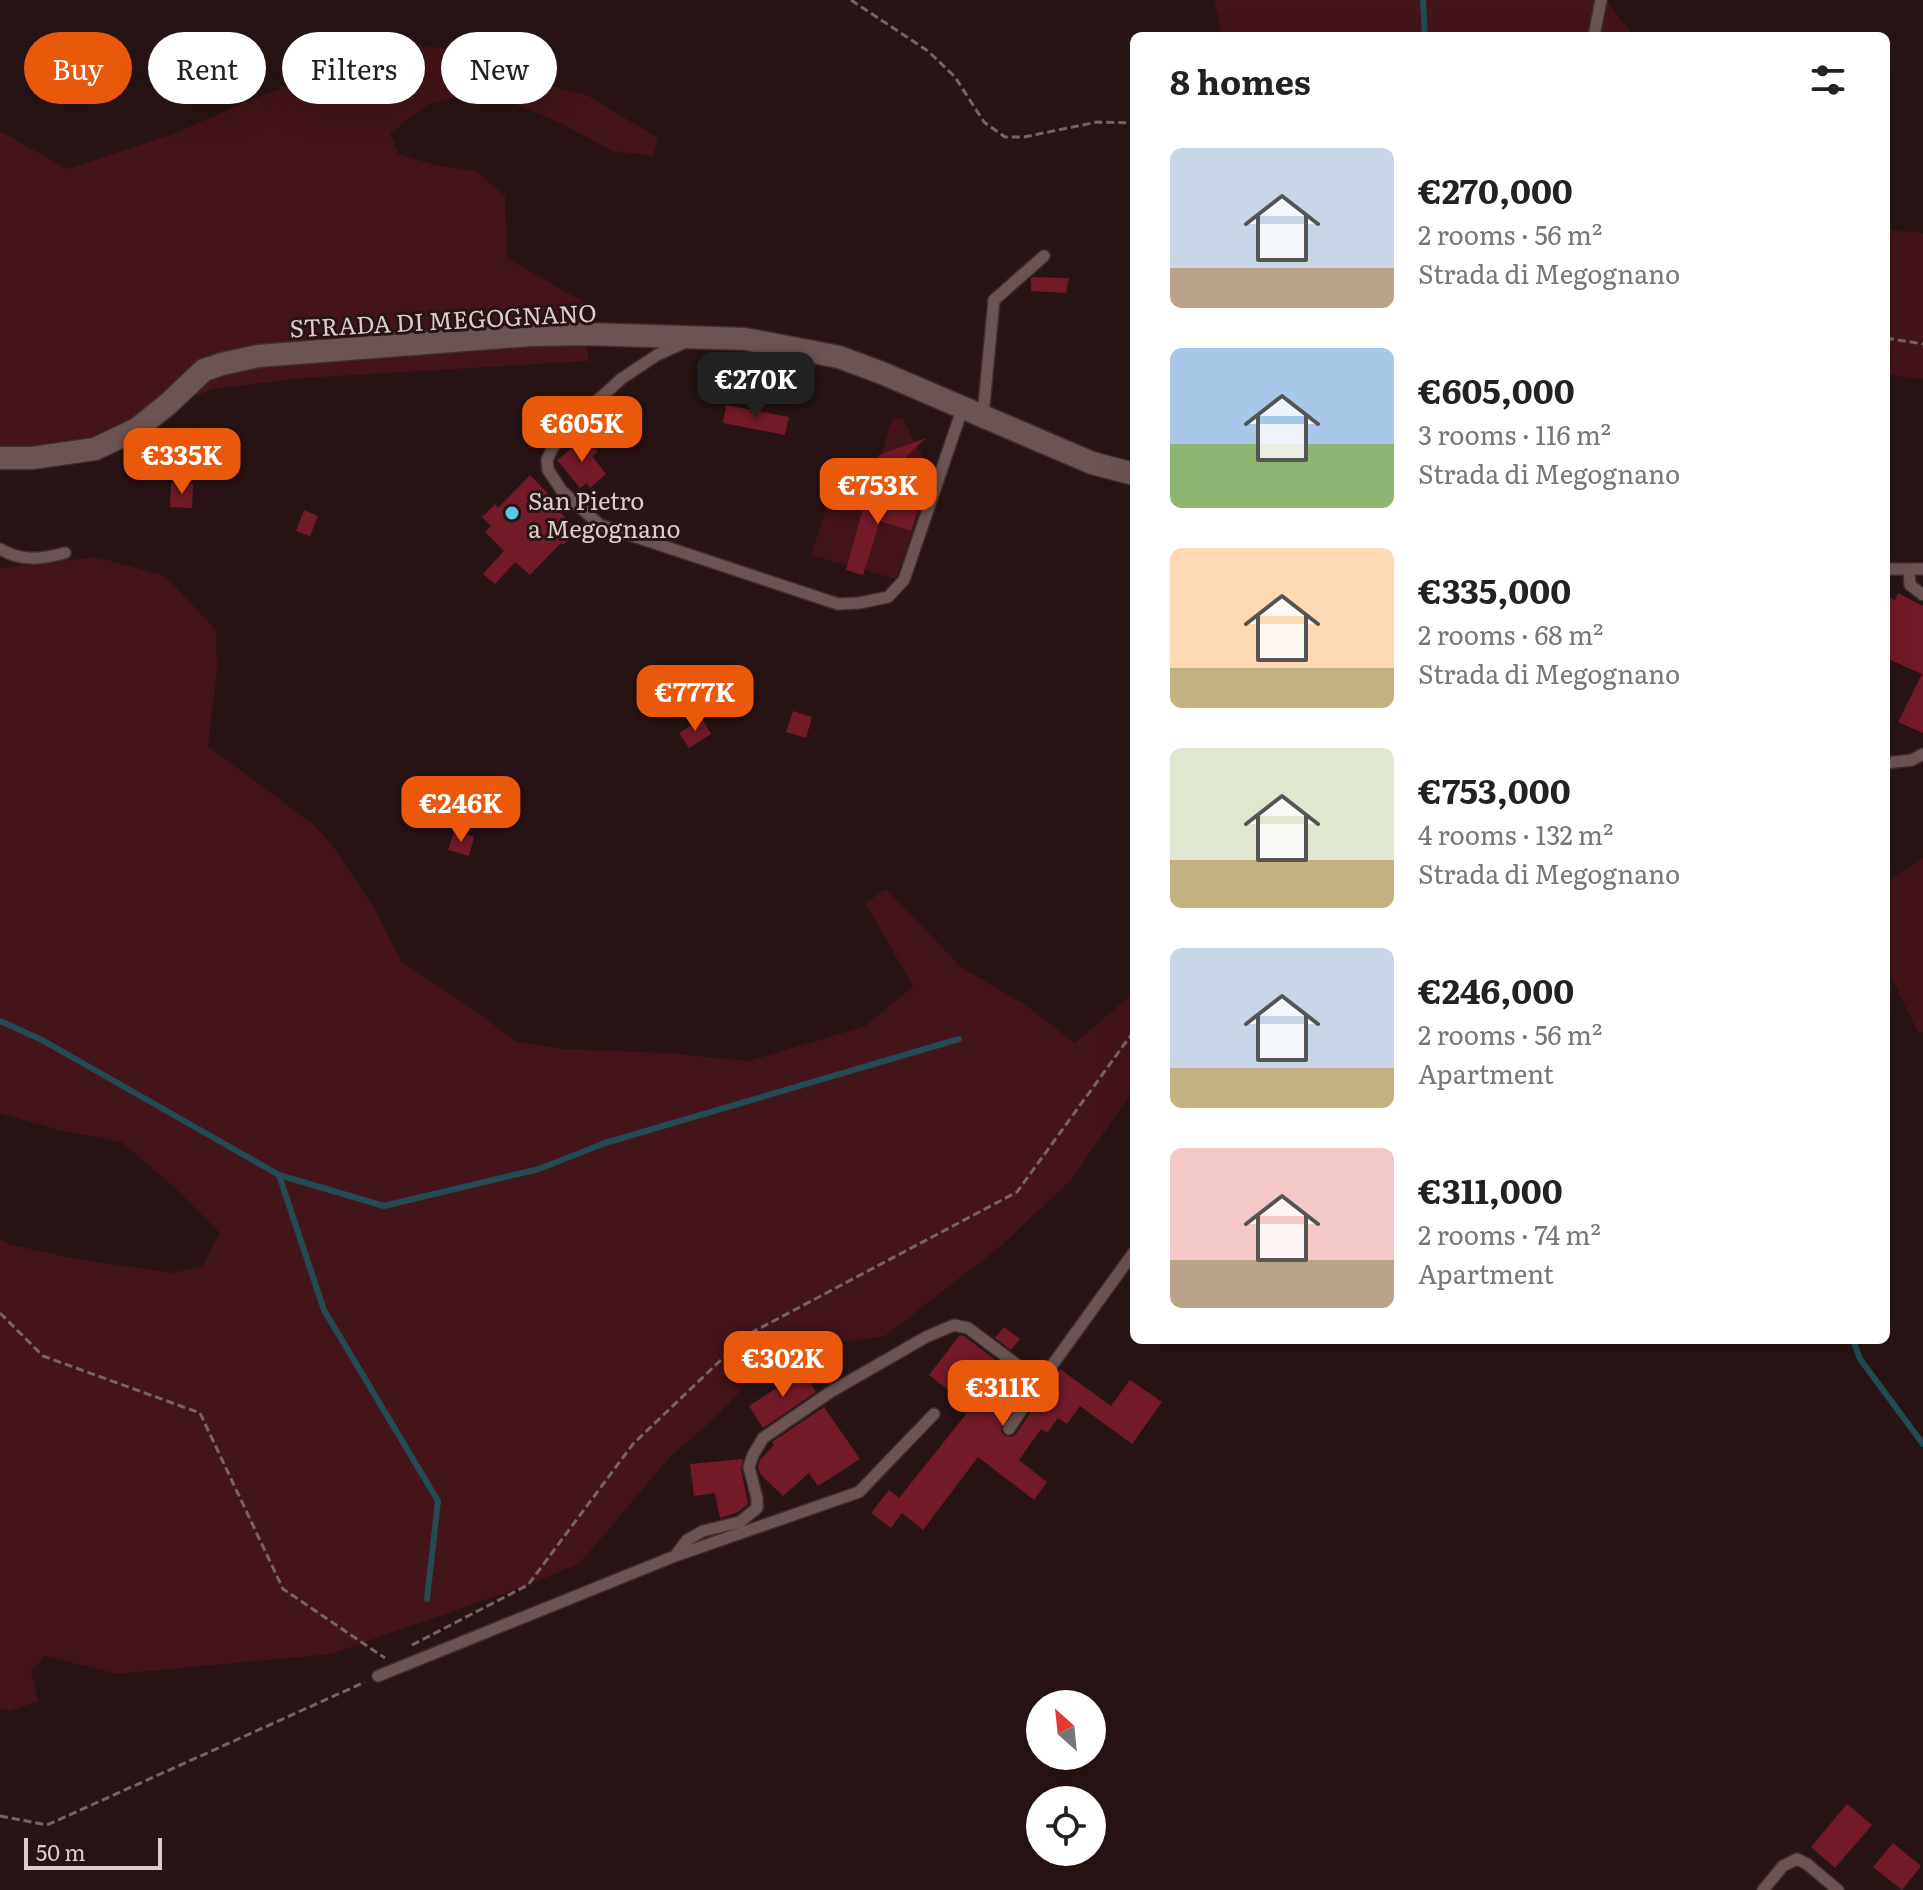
<!DOCTYPE html>
<html lang="en">
<head>
<meta charset="utf-8">
<style>
  body { margin:0; font-family:Literata,serif; background:#f2f2f2; color:#222; height:100vh; display:flex; flex-direction:column; font-size:30px; white-space:nowrap }
  * { box-sizing:border-box; margin:0 }
  p { font-size:26px; color:#767676 }
  .icon { flex:none; width:44px; height:44px; fill:none; stroke:currentColor; stroke-width:2; stroke-linecap:round; stroke-linejoin:round }
  .map { position:relative; flex:1; overflow:hidden }
  .panel { position:absolute; left:1130px; top:32px; width:760px; height:1312px; display:flex; flex-direction:column; background:#fff; border-radius:12px; box-shadow:0 8px 32px #0002 }
  .panel>* { flex:none }
  .guide { position:absolute; left:24px; top:32px; width:760px; height:72px; display:flex; gap:16px }
  .needle { width:52px; rotate:333deg }
  .fabs { position:absolute; left:1026px; top:1690px; display:grid; gap:16px }
  .fabs a { display:grid; place-items:center; width:80px; height:80px; border-radius:50%; background:#fff; box-shadow:0 8px 32px #0002; font-size:40px }
  .scale { position:absolute; left:24px; bottom:20px; width:138px; box-sizing:border-box; padding-left:8px; border:4px solid #dccdcd; border-top:0; font-size:22px; line-height:28px; white-space:nowrap; color:#dccdcd; -webkit-text-stroke:6px #281415; paint-order:stroke }
  .price { position:absolute; translate:-50% -68px; padding:0 18px; border-radius:16px; background:#ea580c; color:#fff; font-size:26px; line-height:52px; filter:drop-shadow(0 2px 4px #0008) }
  .price::after { content:''; position:absolute; left:50%; top:48px; width:24px; height:18px; margin-left:-12px; background:inherit; clip-path:polygon(0 0,100% 0,50% 100%) }
  .price.active { background:#222; color:#fff }
  ul { padding:0; list-style:none }
  li { display:flex; align-items:center; gap:24px; height:200px; padding:0 40px }
  li span { display:grid; place-items:center; flex:none; width:224px; height:160px; border-radius:12px; color:#555 }
  li>.icon { margin-inline-start:auto }
  span .icon { width:96px; height:96px; fill:#fffc; stroke-width:1 }
  li b { font-size:34px }
  h2 { display:flex; justify-content:space-between; align-items:center; height:96px; padding:0 40px; font-size:34px }
  .tag { padding:0 28px; border-radius:36px; background:#fff; box-shadow:0 8px 32px #0002; font-size:28px; line-height:72px }
  .tag.active { background:#ea580c; color:#fff }
  .map>svg:first-child { display:block }
</style>
</head>
<body>
<div class="map">
<svg width="1923" height="1890" viewBox="0 0 1923 1890">
  <rect width="100%" height="100%" fill="#281415"/>
  <!-- green -->
  <path fill="#431419" d="M1214 0H1605L1630 31 1631 36H1221Z
    M419 46 476 53 534 81 587 95 658 138 653 156 613 151 556 121 493 95H467L427 105 390 134 398 154 435 165 476 171 505 196 507 258 580 300 589 361 304 378 213 389 76 444 0 458V131L67 169 175 133 253 99 342 66Z
    M1886 230 1923 233V379L1886 374Z
    M902 418 922 455 925 498 896 579 811 555 834 486 869 496 892 419Z
    M96 557 165 576 216 630 217 671 208 746 314 825 332 845 372 904 401 961 476 1011 516 1042 565 1049 666 1053 749 1061 866 1026 913 986 865 903 886 889 961 967 1024 1004 1075 1043 1134 992V1090L1070 1181 1002 1245 885 1336 815 1346 762 1367 718 1415 672 1455 580 1563 528 1585 331 1654 118 1674 45 1656 31 1671 38 1701 10 1711 0 1709V1239L8 1244 71 1258 173 1273 202 1266 220 1233 173 1186 121 1142 59 1130 0 1113V568Z
    M1923 858V1032H1918L1886 966V883Z"/>
  <g fill="none" stroke-linecap="round" stroke-linejoin="round">
    <!-- stream -->
    <path stroke="#224b54" stroke-width="6" d="M1423 0 1425 36
      M0 1021 42 1040 279 1175 384 1206 539 1169 605 1143 959 1039
      M279 1175 324 1310 438 1501 427 1599
      M1853 1340 1860 1359 1923 1444"/>
  </g>
  <!-- building -->
  <path fill="#721a28" d="M1033 277 1069 278 1066 293 1031 291V278Z
    M726 405 789 417 785 435 723 423Z
    M586 437 598 452 592 456 606 474 590 488 587 483 580 488 557 460Z
    M926 438 872 489 879 455Z
    M530 475 564 510 561 513 578 530 563 545 561 543 530 575 515 562 495 584 483 574 504 551 485 532 491 526 482 517 495 504 498 508Z
    M171 483 193 484 192 508 170 507Z
    M872 490 919 506 911 531 880 521 863 575 846 570 865 501 868 502Z
    M304 510 318 516 310 536 296 531Z
    M1898 593 1923 606V733L1898 722 1922 674 1886 658V596L1895 600Z
    M793 711 812 717 806 738 786 732Z
    M702 719 711 734 689 748 679 733Z
    M454 831 474 837 469 856 448 850Z
    M1004 1327 1020 1339 1011 1350 995 1338Z
    M960 1335 964 1336 1028 1385 1002 1425 1001 1432 1005 1436 1012 1437 1016 1434 1060 1369 1111 1406 1130 1380 1162 1402 1132 1444 1080 1406 1067 1424 1058 1418 1047 1433 1041 1429 1019 1460 1047 1482 1034 1500 978 1457 923 1530 902 1513 891 1528 871 1513 889 1490 899 1498 971 1408 929 1375Z
    M803 1371 816 1392 763 1428 749 1406Z
    M824 1407 860 1459 818 1486 809 1473 783 1496 760 1474 758 1467 760 1460 774 1445 772 1442Z
    M743 1459 741 1469 748 1504 738 1512 720 1518 715 1493 694 1496 690 1464Z
    M1847 1804 1872 1825 1835 1868 1811 1847Z
    M1893 1843 1921 1866 1902 1890 1873 1867Z"/>
  <g fill="none" stroke-linecap="round" stroke-linejoin="round">
    <defs>
      <path id="service" d="M1594 36 1601 0
        M686 342 657 355 621 379 599 399 553 447 547 460 548 470 562 491 600 525 838 604 859 603 888 597 904 580 963 407
        M983 415 994 300 1044 256
        M0 549C21 562 42 559 65 553
        M1886 569H1923
        M1909 570 1910 585 1923 595
        M1886 763 1912 760 1923 754
        M1009 1429 1040 1382
        M675 1556 687 1540 703 1531 740 1522 757 1508V1498L749 1467 753 1455 763 1438 832 1391 926 1337 954 1325 968 1328 1040 1382 1134 1252
        M378 1676 675 1556 859 1492 934 1414
        M1763 1890 1783 1866 1797 1859 1807 1864 1838 1890"/>
      <path id="minor" d="M0 458H32L95 449 137 429 168 404 204 370 222 364 258 356 530 335 587 334 745 339 839 357 882 373 1092 463 1134 474"/>
    </defs>
    <!-- service casing -->
    <use href="#service" stroke="#3d2f2f" stroke-width="14"/>
    <!-- minor casing -->
    <use href="#minor" stroke="#3d2f2f" stroke-width="25"/>
    <!-- path -->
    <path stroke="#766464" stroke-width="3" stroke-dasharray="8 4" stroke-linecap="butt" d="M851 0 928 51 955 77 984 122 1005 137H1024L1097 122 1134 123
      M1886 338 1923 344
      M0 1313 43 1356 200 1413 283 1589 385 1658
      M412 1645 528 1585 633 1444 747 1335 1017 1192 1134 1031
      M0 1816 47 1825 365 1682"/>
    <!-- service -->
    <use href="#service" stroke="#6d5454" stroke-width="11"/>
    <!-- minor -->
    <use href="#minor" stroke="#6d5454" stroke-width="22"/>
  </g>
  <!-- markers -->
  <circle fill="#55cae0" stroke="#281415" stroke-width="3" cx="512" cy="513" r="8"/>
  <g text-anchor="middle" dominant-baseline="central" stroke-width="6" stroke-linejoin="round" paint-order="stroke">
    <!-- street labels -->
    <g font-size="24" fill="#dccdcd" stroke="#281415">
      <text transform="translate(443 319) rotate(-3)">STRADA DI MEGOGNANO</text>
    </g>
    <!-- poi labels -->
    <g font-size="24" fill="#dccdcd" stroke="#281415" text-anchor="start">
      <text x="528" y="499">San Pietro<tspan x="528" dy="28">a Megognano</tspan></text>
    </g>
  </g>
</svg>
<div class="fabs">
<a><svg class="needle" viewBox="-14 -14 28 28"><path d="M0-13l5 13h-10z" fill="#e53935"/><path d="M0 13l5-13h-10z" fill="#767676"/></svg></a>
<a><svg class="icon" aria-label="locate" viewBox="0 0 24 24"><circle cx="12" cy="12" r="6"/><path d="M12 2v4M12 18v4M2 12h4M18 12h4"/></svg></a>
</div>
<div class="scale">50 m</div>
<b class="price active" style="left:756px;top:420px">€270K</b>
<b class="price" style="left:582px;top:464px">€605K</b>
<b class="price" style="left:182px;top:496px">€335K</b>
<b class="price" style="left:878px;top:526px">€753K</b>
<b class="price" style="left:695px;top:733px">€777K</b>
<b class="price" style="left:461px;top:844px">€246K</b>
<b class="price" style="left:783px;top:1399px">€302K</b>
<b class="price" style="left:1003px;top:1428px">€311K</b>
<div class="guide">
<a class="tag active">Buy</a>
<a class="tag">Rent</a>
<a class="tag">Filters</a>
<a class="tag">New</a>
</div>
<section class="panel">
<h2>8 homes<svg class="icon" aria-label="filters" viewBox="0 0 24 24"><path d="M4 7h16M4 17h16"/><circle cx="9" cy="7" r="2"/><circle cx="15" cy="17" r="2"/></svg></h2>
<ul>
<li><span style="background:linear-gradient(#c9d6e8 75%,#b9a48a 0)"><svg class="icon" aria-label="home" viewBox="0 0 24 24"><path d="M3 11l9-7 9 7M6 9v11h12V9"/></svg></span><div><b>€270,000</b><p>2 rooms · 56 m²</p><p>Strada di Megognano</p></div></li>
<li><span style="background:linear-gradient(#a9c7e8 60%,#8fb573 0)"><svg class="icon" aria-label="home" viewBox="0 0 24 24"><path d="M3 11l9-7 9 7M6 9v11h12V9"/></svg></span><div><b>€605,000</b><p>3 rooms · 116 m²</p><p>Strada di Megognano</p></div></li>
<li><span style="background:linear-gradient(#ffd9b3 75%,#c2b280 0)"><svg class="icon" aria-label="home" viewBox="0 0 24 24"><path d="M3 11l9-7 9 7M6 9v11h12V9"/></svg></span><div><b>€335,000</b><p>2 rooms · 68 m²</p><p>Strada di Megognano</p></div></li>
<li><span style="background:linear-gradient(#dfe7d0 70%,#c2b280 0)"><svg class="icon" aria-label="home" viewBox="0 0 24 24"><path d="M3 11l9-7 9 7M6 9v11h12V9"/></svg></span><div><b>€753,000</b><p>4 rooms · 132 m²</p><p>Strada di Megognano</p></div></li>
<li><span style="background:linear-gradient(#c9d6e8 75%,#c2b280 0)"><svg class="icon" aria-label="home" viewBox="0 0 24 24"><path d="M3 11l9-7 9 7M6 9v11h12V9"/></svg></span><div><b>€246,000</b><p>2 rooms · 56 m²</p><p>Apartment</p></div></li>
<li><span style="background:linear-gradient(#f6c9c9 70%,#b9a48a 0)"><svg class="icon" aria-label="home" viewBox="0 0 24 24"><path d="M3 11l9-7 9 7M6 9v11h12V9"/></svg></span><div><b>€311,000</b><p>2 rooms · 74 m²</p><p>Apartment</p></div></li>
</ul>
</section>
</div>
</body>
</html>
